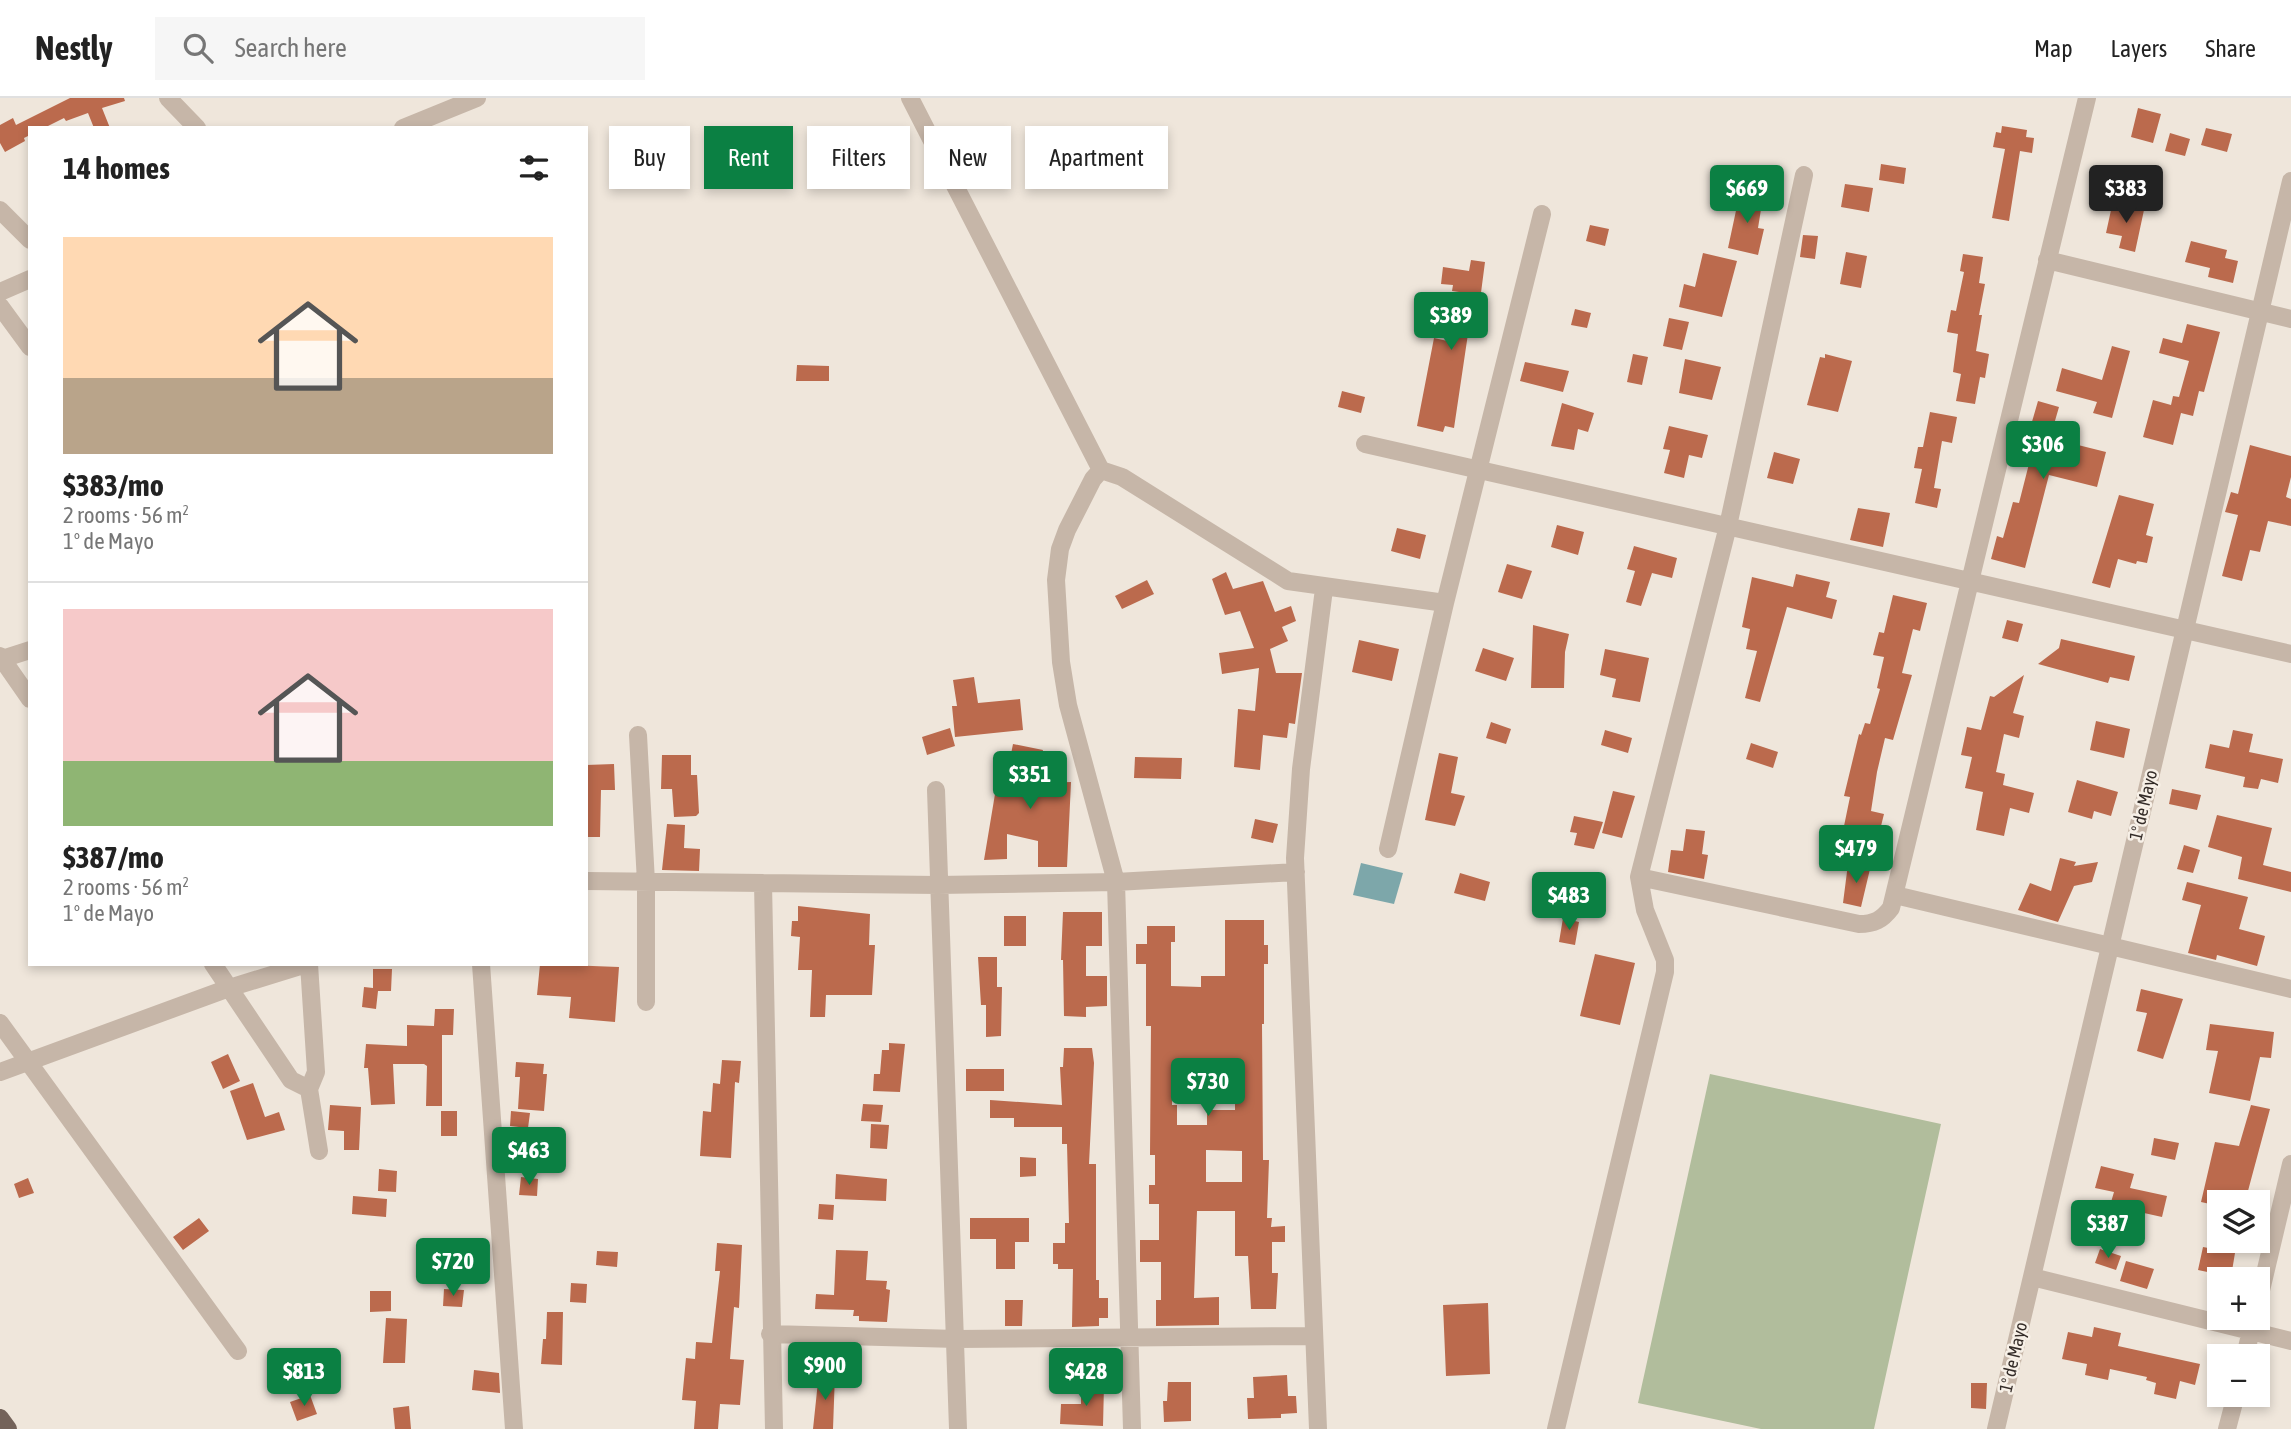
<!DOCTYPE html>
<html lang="en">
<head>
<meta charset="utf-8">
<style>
  body { margin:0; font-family:"Asap Condensed",sans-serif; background:#f6f6f6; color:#222; height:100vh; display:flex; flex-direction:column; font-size:26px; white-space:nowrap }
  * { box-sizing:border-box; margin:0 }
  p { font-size:23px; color:#767676 }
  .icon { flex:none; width:38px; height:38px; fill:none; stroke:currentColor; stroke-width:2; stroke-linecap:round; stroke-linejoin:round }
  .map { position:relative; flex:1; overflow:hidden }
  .sheet { position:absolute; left:28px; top:28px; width:560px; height:840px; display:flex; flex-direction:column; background:#fff; border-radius:0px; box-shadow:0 4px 10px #0003 }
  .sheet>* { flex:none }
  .banner { position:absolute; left:609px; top:28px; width:665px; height:63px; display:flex; gap:14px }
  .controls { position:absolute; left:2207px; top:1092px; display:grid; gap:14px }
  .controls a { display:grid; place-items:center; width:63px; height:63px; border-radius:0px; background:#fff; box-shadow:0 4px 10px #0003; font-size:35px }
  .price { position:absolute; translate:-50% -60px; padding:0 16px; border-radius:7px; background:#0b8043; color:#fff; font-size:23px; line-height:46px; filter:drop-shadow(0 2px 4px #0008) }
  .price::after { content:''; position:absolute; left:50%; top:42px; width:21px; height:16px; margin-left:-10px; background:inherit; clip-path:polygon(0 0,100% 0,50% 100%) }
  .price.selected { background:#222; color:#fff }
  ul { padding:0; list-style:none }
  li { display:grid; align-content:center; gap:14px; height:371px; padding:0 35px }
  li+li { border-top:2px solid #e0e0e0 }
  li span { display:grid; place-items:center; height:217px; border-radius:0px; color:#555 }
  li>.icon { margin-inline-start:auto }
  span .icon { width:126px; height:126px; fill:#fffc; stroke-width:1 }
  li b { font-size:30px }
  h2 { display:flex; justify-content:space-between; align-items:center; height:84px; padding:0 35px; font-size:30px }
  .pill { padding:0 24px; border-radius:0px; background:#fff; box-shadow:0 4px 10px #0003; font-size:24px; line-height:63px }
  .pill.selected { background:#0b8043; color:#fff }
  header { display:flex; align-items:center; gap:42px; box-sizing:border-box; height:98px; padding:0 35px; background:#fff; border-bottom:2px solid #e0e0e0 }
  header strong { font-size:33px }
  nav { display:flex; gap:38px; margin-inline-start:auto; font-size:24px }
  .search { width:490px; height:63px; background:#f6f6f6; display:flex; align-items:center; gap:18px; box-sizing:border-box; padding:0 24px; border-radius:0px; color:#767676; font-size:26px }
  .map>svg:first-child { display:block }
</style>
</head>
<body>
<header>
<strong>Nestly</strong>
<div class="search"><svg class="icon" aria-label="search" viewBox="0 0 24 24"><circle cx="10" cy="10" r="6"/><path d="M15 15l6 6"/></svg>Search here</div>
<nav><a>Map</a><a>Layers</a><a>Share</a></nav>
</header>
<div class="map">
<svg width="2291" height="1331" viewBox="0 0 2291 1331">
  <rect width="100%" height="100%" fill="#efe6db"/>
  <!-- green -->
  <path fill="#b1bd9c" d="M1710 976 1941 1026 1874 1331H1761L1638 1305Z"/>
  <!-- water -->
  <path fill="#7da7aa" d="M1361 765 1403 775 1394 806 1353 797Z"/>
  <!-- building -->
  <path fill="#bb6a4d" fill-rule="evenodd" d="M70 0H124L125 3 102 10 110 30H94L88 15 66 23 64 20 44 30H30V37L24 40 25 43 5 54 0 45V27L13 20 16 27Z
    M2138 10 2161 16 2153 45 2131 39Z
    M2002 28 2027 32 2026 39 2034 40 2032 55 2020 53 2009 123 1992 120 2005 51 1993 49 1996 34 2001 35Z
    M2206 30 2232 36 2227 54 2201 47Z
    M2170 35 2190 41 2185 58 2165 53Z
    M1881 66 1906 70 1904 86 1879 82Z
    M2097 79 2112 82 2107 102 2092 98Z
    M1845 86 1873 90 1869 114 1841 109Z
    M1740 94 1763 99 1758 130 1764 131 1758 157 1728 150Z
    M2113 103 2144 112 2135 154 2119 150 2122 138 2106 135Z
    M1590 127 1609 131 1605 148 1586 143Z
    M1803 137 1818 138 1815 161 1800 159Z
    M2191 143 2227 152 2225 160 2238 163 2233 185 2208 179 2210 170 2185 164Z
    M1846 154 1867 158 1861 190 1840 186Z
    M1703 155 1737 163 1722 219 1679 209 1684 186 1695 189Z
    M1963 156 1983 159 1979 185 1985 186 1979 217H1982L1976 253 1989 256 1985 280 1980 279 1975 306 1956 303 1961 276 1953 274 1958 236 1947 234 1951 212 1956 213 1964 174 1960 173Z
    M1471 162 1485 164 1479 210 1472 209 1454 330 1445 328 1443 334 1417 328 1434 240 1452 244 1459 194 1452 193 1453 187 1441 186 1443 169 1469 173Z
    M1575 211 1591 215 1587 230 1571 227Z
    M1669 220 1689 224 1682 252 1663 248Z
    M2187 226 2220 234 2204 294 2199 293 2193 318 2181 315 2173 347 2143 339 2153 302 2171 307 2173 298 2179 299 2189 263 2159 255 2163 240 2182 245Z
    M2112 248 2130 253 2112 320 2093 315 2097 304 2056 293 2062 270 2102 282Z
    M1633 256 1648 259 1642 287 1627 284Z
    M1825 256 1852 263 1838 314 1807 307 1820 259 1825 260Z
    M1685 261 1721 269 1712 302 1679 295Z
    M1525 264 1569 273 1563 294 1520 283Z
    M797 267 829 268V283H796Z
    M1342 293 1365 299 1361 315 1338 309Z
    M2038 303 2059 309 2050 340 2106 354 2097 389 2049 377 2025 470 1991 461 1997 438 2003 440 2013 404 2019 405 2032 354 2014 349 2018 332 2029 334Z
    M1562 305 1594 315 1588 334 1578 331 1574 352 1551 348Z
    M1930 314 1957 319 1952 345 1942 343 1934 390 1941 391 1937 410 1915 405 1922 371 1914 370 1918 349H1923Z
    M1669 328 1708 337 1702 360 1689 357 1684 380 1664 375 1670 352 1663 351Z
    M2250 347 2291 358V379L2286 399 2291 401V428L2268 423 2260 454 2250 452 2242 483 2222 478 2238 417 2225 414 2231 394 2238 396Z
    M1774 354 1800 361 1793 386 1767 380Z
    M2119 397 2154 406 2146 437 2153 439 2147 465 2137 463 2136 466 2118 461 2110 490 2092 485Z
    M1858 410 1890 415 1883 449 1850 442Z
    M1557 427 1584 434 1578 457 1551 449Z
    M1397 430 1426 437 1420 461 1391 453Z
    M1634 448 1677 460 1672 480 1652 475 1641 508 1626 504 1635 473 1627 471Z
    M1507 466 1532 473 1522 501 1498 494Z
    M1226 474 1233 491 1263 483 1275 514 1291 508 1296 523 1282 529 1288 543 1270 551 1276 575H1302L1295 626 1289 625 1287 640 1263 637 1260 672 1234 669 1238 611 1255 613 1259 570 1222 576 1219 555 1254 550 1240 513 1225 517 1212 481Z
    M1796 476 1830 484 1826 499 1837 502 1832 521 1787 509 1760 604 1745 600 1757 553 1746 551 1750 531 1742 529 1752 479 1793 489Z
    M1147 482 1154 496 1122 511 1115 498Z
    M1893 497 1927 505 1920 533 1913 531 1902 575 1912 577 1893 642 1885 640 1877 674 1871 713 1884 716 1879 736 1844 728 1850 699 1844 698 1859 636 1861 637 1865 625 1870 626 1880 591 1877 590 1884 559 1873 557 1879 534 1884 535Z
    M2007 522 2023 526 2018 544 2002 540Z
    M1533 527 1569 536 1565 554 1564 590H1531Z
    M2061 541 2135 558 2129 583 2110 579 2108 585 2038 566 2059 550Z
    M1359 542 1399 551 1392 583 1352 574Z
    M1483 550 1514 560 1506 583 1475 573Z
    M1605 551 1649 560 1640 604 1612 599 1616 581 1600 577Z
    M2024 577 2013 615 2024 618 2019 640 2004 636 1996 674 2005 676 2003 687 2034 695 2029 715 2010 710 2004 738 1976 732 1983 694 1965 690 1972 659 1961 657 1967 629 1981 632 1990 598 1994 599Z
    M974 579 978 605 1020 601 1023 632 955 639 952 608H957L953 582Z
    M2096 623 2130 631 2124 660 2090 652Z
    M1491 624 1511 631 1506 646 1486 640Z
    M950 630 955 648 927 657 922 639Z
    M1605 632 1632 640 1628 655 1601 647Z
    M2233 632 2253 636 2249 654 2283 661 2278 685 2261 681 2258 691 2243 689 2245 679 2205 670 2210 646 2229 650Z
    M1751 645 1778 654 1773 670 1746 661Z
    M1013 646 1043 652 1036 685 1071 684 1067 769H1038V743L1007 736V761L984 762 997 684 1005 686Z
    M1439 655 1458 659 1451 695 1465 698 1455 728 1425 722Z
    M662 657H691V677H697L699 715 696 718 674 719 672 691H661Z
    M1135 659 1182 660 1181 681 1134 680Z
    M614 666 615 692H601L600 739H586V667Z
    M2077 682 2118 694 2111 718 2094 713 2092 721 2068 714Z
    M2172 691 2201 697 2197 712 2169 706Z
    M1613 693 1635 698 1622 740 1602 735Z
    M2217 717 2272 730 2263 767 2291 774V794L2238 781 2242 759 2208 749Z
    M1574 718 1603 724 1594 751 1574 747 1577 735 1570 734Z
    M1255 721 1278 726 1273 745 1251 740Z
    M667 726 685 727 684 750 700 751 699 773 662 772Z
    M1686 731 1705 733 1702 756 1708 757 1704 781 1668 774 1671 752 1683 753Z
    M2184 747 2200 752 2193 775 2177 771Z
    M2060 760 2076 764 2074 768 2098 764 2092 784 2074 788 2058 824 2018 812 2030 785 2051 793Z
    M1848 766 1870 771 1861 809 1843 805Z
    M1460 775 1490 784 1485 803 1454 795Z
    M2187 784 2248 799 2239 831 2265 838 2257 868 2217 857 2216 862 2188 855 2201 807 2182 802Z
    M798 808 870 816 869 847H875L872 897H826L825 919H810L812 872H798L800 839 791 838 792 823H798Z
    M1063 814H1102V848H1086V878H1107V908L1086 909V919L1064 918 1063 862H1061Z
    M1004 818H1026V848H1004Z
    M1563 820 1579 824 1575 847 1559 844Z
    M1225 822H1264V847H1268V866H1264V926H1262L1263 1062H1269L1267 1120H1272L1271 1129 1285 1128V1144H1272V1175H1278L1276 1211H1251L1248 1158H1235V1113H1197L1194 1200 1219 1199V1227L1156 1228V1202H1161V1164H1140V1142H1159V1106H1149V1087H1155V1057H1150L1151 928H1146V866H1136V846H1147V828H1175V844H1171V888L1201 889V878H1225ZM1203 966V981H1235V1012H1207V1027H1177V1007H1172L1173 967ZM1206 1052 1242 1053V1084H1206Z
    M1595 856 1635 865 1620 927 1580 918Z
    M978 859H997V889H1002L1001 938 986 939V907H981Z
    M540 866 619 869 615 924 569 920 571 899 537 897Z
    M373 871H392L391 893H378L376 911 362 909 364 889 373 890Z
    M2141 891 2183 901 2163 961 2137 953 2147 915 2136 913Z
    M435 911H454L453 937H442V1008H426L427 968 424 966H393L395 1006 371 1007 368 970H364L366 946 407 948V927L434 928Z
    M2210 926 2274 934 2271 960 2260 959 2250 1003 2209 995 2218 953 2206 952Z
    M889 945 905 946 900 994 873 993 874 976H880L882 952H889Z
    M1064 950H1092L1094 965 1089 1066H1096V1182H1099V1200H1108V1220H1099V1228L1072 1229 1073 1171H1058V1166H1053V1145H1065V1125H1069L1067 1046H1062V1029H1014V1020H990V1002L1062 1007 1060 969H1063Z
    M228 956 240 983 223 991 211 964Z
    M722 962 741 963 739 985 735 984 731 1060 700 1058 703 1013 711 1014 713 985 720 986Z
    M516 964 544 966 543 976H547L544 1013 518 1011 520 979H515Z
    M966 971H1004V993H966Z
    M253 985 265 1019 279 1014 285 1032 247 1042 230 993Z
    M863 1006 883 1007 881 1024 861 1023Z
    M330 1007 361 1009 359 1052H344V1033L328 1032Z
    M2251 1007 2270 1011 2245 1104H2219V1108L2201 1104 2215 1044 2239 1048Z
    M441 1013H457V1038H441Z
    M511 1013 530 1015 528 1030 510 1028Z
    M871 1026 889 1027 887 1051 870 1050Z
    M2154 1040 2179 1045 2175 1062 2151 1057Z
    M1020 1059 1036 1060V1078L1020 1079Z
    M2101 1068 2134 1076 2130 1090 2167 1098 2162 1119 2126 1111 2117 1142 2101 1138 2114 1094 2095 1090Z
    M379 1071 397 1073 396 1094 378 1093Z
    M836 1076 887 1081 886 1103 835 1101Z
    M521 1079 538 1081 537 1098 519 1097Z
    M28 1080 34 1095 19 1100 14 1086Z
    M353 1098 387 1101 386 1119 352 1116Z
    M819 1106 834 1107 833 1122 818 1121Z
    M199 1120 209 1133 183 1152 173 1139Z
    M970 1120H1029V1144H1015V1171H996V1141H970Z
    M717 1145 742 1147 739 1210 734 1209 730 1261 744 1262 740 1307 720 1306 718 1331H694L696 1303 682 1302 686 1260 695 1261 696 1244 712 1245 720 1173H715Z
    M2203 1149 2235 1155 2231 1179 2198 1172Z
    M2100 1151 2121 1158 2116 1172 2095 1165Z
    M836 1152 868 1153 866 1182 887 1183 886 1191 890 1192 887 1224 859 1223V1218H853L854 1212 815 1211 816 1196 834 1197Z
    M597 1153 618 1154 617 1169 596 1167Z
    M2126 1163 2154 1171 2147 1191 2120 1183Z
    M571 1185 587 1186 586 1205 570 1204Z
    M444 1191 464 1192 462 1209 443 1208Z
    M370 1193H391V1213L370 1214Z
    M1005 1202H1023L1022 1228H1005Z
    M1488 1205 1490 1276 1446 1278 1443 1207Z
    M547 1214H563L562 1267 541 1266 543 1241H546Z
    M386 1220 407 1221 405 1265H383Z
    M2094 1229 2121 1235 2118 1248 2200 1266 2195 1287 2180 1283 2176 1301 2154 1296 2156 1285 2146 1282 2147 1279 2110 1271 2108 1282 2085 1277 2087 1266 2062 1261 2068 1234 2092 1239Z
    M474 1272 499 1275 500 1295 472 1292Z
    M819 1274 835 1275 833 1331H813Z
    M1287 1277 1288 1298H1296L1297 1315 1281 1316V1320L1248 1321 1247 1300H1254L1253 1279Z
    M1168 1284H1191V1323L1164 1324 1163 1303H1167Z
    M1971 1285H1987L1986 1311 1971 1310Z
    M1081 1287H1104L1103 1328 1060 1326 1061 1306H1081Z
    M310 1297 317 1316 297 1323 290 1304Z
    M409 1308 411 1331H395L393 1310Z"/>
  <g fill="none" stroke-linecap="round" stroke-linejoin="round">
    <!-- minor -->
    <path stroke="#c6b6a8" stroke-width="18" d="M168 0 197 30
      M910 0 1101 372
      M403 30 477 0
      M0 112 30 142
      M2047 162 2291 221
      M0 194 30 181
      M0 208 30 249
      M1365 346 2291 556
      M0 558 30 601
      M2 561 30 552
      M638 637 646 784V904
      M936 692 958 1331
      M1388 751 1445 505 1542 116
      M1639 779 1859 826C1874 826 1882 822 1891 810L2087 0
      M586 783 938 787 1116 784 1296 774
      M763 785 774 1331
      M1895 797 2291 891
      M213 866 291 982 309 991
      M309 866 316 974 309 991 319 1053
      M481 866 514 1331
      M0 925 238 1253
      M0 974 229 890 307 866
      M2032 1179 2291 1243
      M2258 1205 2291 1066
      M770 1236 957 1241 1314 1238
      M2245 1258 2254 1220
      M1132 1331 1116 784 1068 607 1061 564 1056 482 1060 451 1067 432 1093 381 1101 372 1122 379 1288 483 1445 505
      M1318 1331 1295 760 1301 671 1324 491
      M1556 1331 1665 874V862L1645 812 1639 779 1728 428 1804 77
      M1996 1331 2291 83
      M2227 1331 2236 1297"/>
    <!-- major -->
    <path stroke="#74635a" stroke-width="18" d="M0 1320 8 1331"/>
  </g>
  <g text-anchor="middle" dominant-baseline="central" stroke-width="5" stroke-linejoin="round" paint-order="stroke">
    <!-- street labels -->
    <g font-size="18" fill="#342c28" stroke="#f7f0e7">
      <text transform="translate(2143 707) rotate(-77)">1° de Mayo</text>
      <text transform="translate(2013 1259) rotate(-77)">1° de Mayo</text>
    </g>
  </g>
</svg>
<div class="controls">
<a><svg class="icon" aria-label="layers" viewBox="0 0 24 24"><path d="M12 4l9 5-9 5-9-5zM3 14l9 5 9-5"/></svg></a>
<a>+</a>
<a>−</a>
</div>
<b class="price" style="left:1747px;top:127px">$669</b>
<b class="price selected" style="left:2126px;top:127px">$383</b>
<b class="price" style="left:1451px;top:254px">$389</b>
<b class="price" style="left:2043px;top:383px">$306</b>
<b class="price" style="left:1030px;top:713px">$351</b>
<b class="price" style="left:1856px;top:787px">$479</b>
<b class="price" style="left:1569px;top:834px">$483</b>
<b class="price" style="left:1208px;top:1020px">$730</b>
<b class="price" style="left:529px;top:1089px">$463</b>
<b class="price" style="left:2108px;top:1162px">$387</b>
<b class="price" style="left:453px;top:1200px">$720</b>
<b class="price" style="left:825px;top:1304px">$900</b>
<b class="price" style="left:304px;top:1310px">$813</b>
<b class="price" style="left:1086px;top:1310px">$428</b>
<div class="banner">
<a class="pill">Buy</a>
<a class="pill selected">Rent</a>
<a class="pill">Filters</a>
<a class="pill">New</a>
<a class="pill">Apartment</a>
</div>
<section class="sheet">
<h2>14 homes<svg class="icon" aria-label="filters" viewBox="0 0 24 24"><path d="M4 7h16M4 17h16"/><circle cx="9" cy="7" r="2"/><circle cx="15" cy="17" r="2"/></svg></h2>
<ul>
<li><span style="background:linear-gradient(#ffd9b3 65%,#b9a48a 0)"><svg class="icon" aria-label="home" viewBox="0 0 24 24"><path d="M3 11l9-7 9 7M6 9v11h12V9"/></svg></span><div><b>$383/mo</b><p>2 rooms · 56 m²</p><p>1° de Mayo</p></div></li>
<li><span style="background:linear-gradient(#f6c9c9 70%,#8fb573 0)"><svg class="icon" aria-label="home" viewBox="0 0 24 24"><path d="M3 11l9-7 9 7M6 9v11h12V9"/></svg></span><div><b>$387/mo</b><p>2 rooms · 56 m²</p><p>1° de Mayo</p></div></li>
</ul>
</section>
</div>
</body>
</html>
